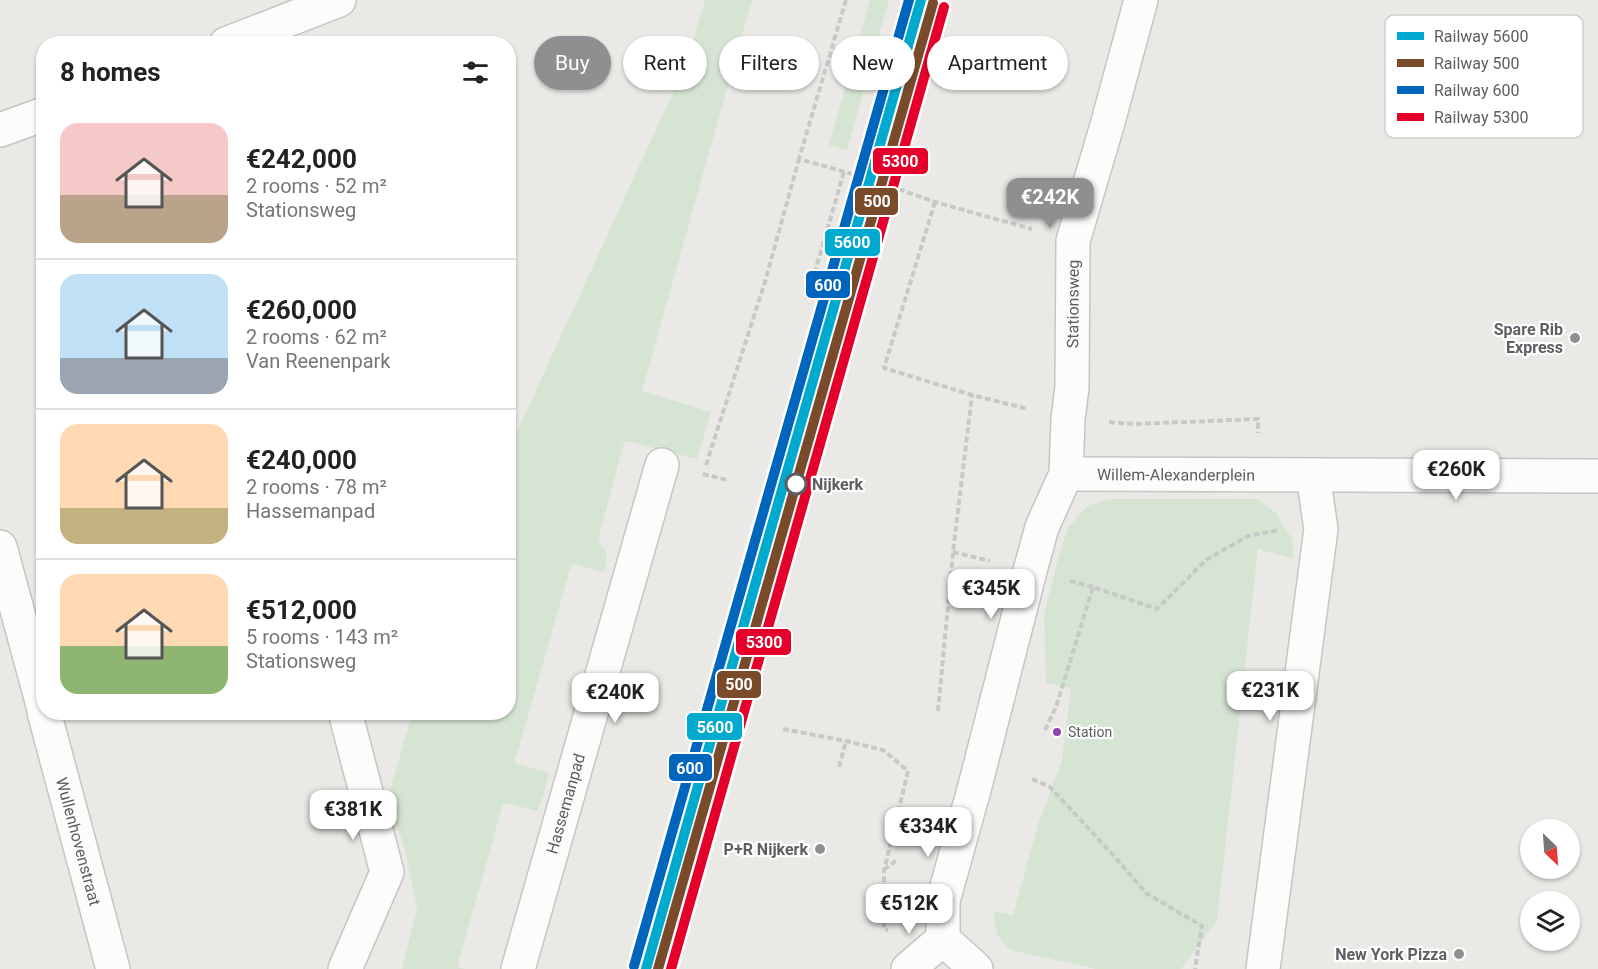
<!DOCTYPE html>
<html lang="en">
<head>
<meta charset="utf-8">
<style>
  body { margin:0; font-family:Roboto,sans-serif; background:#f6f6f6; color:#222; height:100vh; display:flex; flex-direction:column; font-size:22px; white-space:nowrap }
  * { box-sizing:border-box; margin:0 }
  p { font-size:20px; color:#767676 }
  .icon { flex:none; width:33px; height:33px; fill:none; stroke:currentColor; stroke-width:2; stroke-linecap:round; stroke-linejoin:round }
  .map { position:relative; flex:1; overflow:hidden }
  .sheet { position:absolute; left:36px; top:36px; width:480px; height:684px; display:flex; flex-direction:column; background:#fff; border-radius:24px; box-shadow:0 2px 4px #0004 }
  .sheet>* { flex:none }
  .hud { position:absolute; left:534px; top:36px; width:570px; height:54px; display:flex; gap:12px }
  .needle { width:39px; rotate:155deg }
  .buttons { position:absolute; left:1520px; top:819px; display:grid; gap:12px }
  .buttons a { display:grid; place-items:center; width:60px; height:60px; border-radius:50%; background:#fff; box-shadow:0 2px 4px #0004; font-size:30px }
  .price { position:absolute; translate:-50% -51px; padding:0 14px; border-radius:12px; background:#fff; color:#222; font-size:20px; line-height:39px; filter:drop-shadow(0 2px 3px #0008) }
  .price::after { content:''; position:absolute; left:50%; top:36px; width:18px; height:14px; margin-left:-9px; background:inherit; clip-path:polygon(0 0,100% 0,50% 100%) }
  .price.current { background:#8e8f90; color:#fff }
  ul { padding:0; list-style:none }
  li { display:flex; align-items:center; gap:18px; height:150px; padding:0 24px }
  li+li { border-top:2px solid #e0e0e0 }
  li span { display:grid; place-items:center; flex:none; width:168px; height:120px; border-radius:18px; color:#555 }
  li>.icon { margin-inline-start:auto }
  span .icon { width:72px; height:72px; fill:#fffc; stroke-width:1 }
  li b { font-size:26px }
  h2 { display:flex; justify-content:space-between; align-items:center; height:72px; padding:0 24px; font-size:26px }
  .tag { padding:0 21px; border-radius:27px; background:#fff; box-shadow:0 2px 4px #0004; font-size:21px; line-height:54px }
  .tag.current { background:#8e8f90; color:#fff }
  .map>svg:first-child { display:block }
</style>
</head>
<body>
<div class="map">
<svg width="1598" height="969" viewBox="0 0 1598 969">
  <rect width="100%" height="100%" fill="#eae9e6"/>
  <!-- green -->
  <path fill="#d6e5d3" d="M705 0H752L642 391 711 412 697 459 627 441 624 443 598 540 607 554 605 571 602 572 574 564 571 566 515 761 516 764 547 772 549 774 539 809 537 811 506 803 503 804 458 964 459 967 465 969H402L417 908 406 854 388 798 412 713 508 712 509 449 685 66Z
    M870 0H889L847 150 829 145Z
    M1109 499H1257L1276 513 1292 539 1294 559 1258 549 1217 921 1181 969H1096L1010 950 997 935 993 911 1013 915 1039 822 1062 760 1071 688 1046 683 1044 614 1059 555 1068 528 1087 506Z"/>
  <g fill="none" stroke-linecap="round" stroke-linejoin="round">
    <defs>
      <g id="minor">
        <path d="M226 44 339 0"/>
        <path d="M0 130 44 114"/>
        <path id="s1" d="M1066 474 1598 476"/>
        <path d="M0 547 44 709"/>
        <path id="s2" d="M44 712 113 969"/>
        <path d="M345 712 387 872 345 969"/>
        <path id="s3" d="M518 969 662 465"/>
        <path d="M908 969 943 939"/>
        <path id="s4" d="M976 969 943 939V901L975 786 1030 571 1042 527 1066 474 1068 419 1072 387 1073 241 1108 122 1141 0"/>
        <path d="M1263 969 1321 529 1313 475"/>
      </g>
    </defs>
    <!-- minor casing -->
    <use href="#minor" stroke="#c5c5c5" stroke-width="36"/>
    <!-- path -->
    <path stroke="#c6c9c7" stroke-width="4" stroke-dasharray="6 3" stroke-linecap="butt" d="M846 0 799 159 870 179 935 202 1032 229
      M935 202 884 368 972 395 1028 409
      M807 299 844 172
      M1109 422 1135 424 1258 419V433
      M706 465 765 282 799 159
      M703 474 727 480
      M953 552 990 561
      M1070 581 1093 587
      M938 711 953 552 972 395
      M783 729 846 741 883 750 908 771 884 871V929L888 930
      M1045 730 1056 707 1093 587 1157 609 1206 560 1248 536 1279 530
      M839 767 846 741
      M1032 779 1050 787 1114 856 1146 893 1202 926 1195 969
      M884 870 898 859"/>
    <!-- minor -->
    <use href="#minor" stroke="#fcfcfb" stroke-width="33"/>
    <defs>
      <path id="rail-1" d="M646 969 921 0"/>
      <path id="rail-2" d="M658 969 933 3"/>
      <path id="rail-3" d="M634 966 909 0"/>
      <path id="rail-4" d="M671 969 944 7"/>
    </defs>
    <!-- rail-1 casing -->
    <use href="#rail-1" stroke="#fff" stroke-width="15"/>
    <!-- rail-2 casing -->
    <use href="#rail-2" stroke="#fff" stroke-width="15"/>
    <!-- rail-3 casing -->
    <use href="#rail-3" stroke="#fff" stroke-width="15"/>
    <!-- rail-4 casing -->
    <use href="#rail-4" stroke="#fff" stroke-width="15"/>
    <!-- rail-1 -->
    <use href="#rail-1" stroke="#00a9ce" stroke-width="10"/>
    <!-- rail-2 -->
    <use href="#rail-2" stroke="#7a4b2a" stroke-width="10"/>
    <!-- rail-3 -->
    <use href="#rail-3" stroke="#0065bd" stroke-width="10"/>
    <!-- rail-4 -->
    <use href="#rail-4" stroke="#e4002b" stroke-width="10"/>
  </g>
  <!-- markers -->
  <g fill="#8e8f90" stroke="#fff" stroke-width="2">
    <circle cx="1575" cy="338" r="6"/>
    <circle cx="820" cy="849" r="6"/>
    <circle cx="1459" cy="954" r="6"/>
  </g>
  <circle fill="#fff" stroke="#5c5f62" stroke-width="3" cx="796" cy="484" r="10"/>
  <circle fill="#8e44ad" stroke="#fff" stroke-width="2" cx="1057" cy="732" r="5"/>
  <g text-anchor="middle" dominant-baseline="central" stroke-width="4.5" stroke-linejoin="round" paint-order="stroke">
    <!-- bus labels -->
    <g font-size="14" fill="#5c5f62" stroke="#fff" text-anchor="start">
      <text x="1068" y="732">Station</text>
    </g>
    <!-- street labels -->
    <g font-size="16" fill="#5c5f62" stroke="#fff">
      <text stroke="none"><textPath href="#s4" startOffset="698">Stationsweg</textPath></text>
      <text stroke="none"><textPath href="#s1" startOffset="110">Willem-Alexanderplein</textPath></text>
      <text stroke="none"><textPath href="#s3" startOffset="172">Hassemanpad</textPath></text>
      <text stroke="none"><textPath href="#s2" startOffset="134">Wullenhovenstraat</textPath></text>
    </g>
    <!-- poi labels -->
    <g font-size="16" font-weight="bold" fill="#5c5f62" stroke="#fff" text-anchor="end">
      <text x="1563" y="329">Spare Rib<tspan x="1563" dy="18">Express</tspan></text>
      <text x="808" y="849">P+R Nijkerk</text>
      <text x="1447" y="954">New York Pizza</text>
    </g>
    <!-- stop labels -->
    <g font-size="16" font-weight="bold" fill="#5c5f62" stroke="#fff" text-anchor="start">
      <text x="812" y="484">Nijkerk</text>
    </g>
  </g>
  <!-- legend -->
  <rect x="1385" y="15" width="198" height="123" rx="9" fill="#fff" stroke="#cecfd0" stroke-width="1.5"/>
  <rect x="1397" y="32" width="27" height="8" fill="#00a9ce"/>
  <rect x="1397" y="59" width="27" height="8" fill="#7a4b2a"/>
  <rect x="1397" y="86" width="27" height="8" fill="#0065bd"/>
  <rect x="1397" y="113" width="27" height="8" fill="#e4002b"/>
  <g font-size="16" fill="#5c5f62">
    <text x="1434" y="42">Railway 5600</text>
    <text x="1434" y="69">Railway 500</text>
    <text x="1434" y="96">Railway 600</text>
    <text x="1434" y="123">Railway 5300</text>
  </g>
  <g stroke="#fff" stroke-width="2">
    <rect x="872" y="147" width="57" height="28" rx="6" fill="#e4002b"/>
    <rect x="854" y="187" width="45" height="29" rx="6" fill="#7a4b2a"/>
    <rect x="824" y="228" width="57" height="29" rx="6" fill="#00a9ce"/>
    <rect x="805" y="270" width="46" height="29" rx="6" fill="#0065bd"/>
    <rect x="735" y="628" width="57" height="28" rx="6" fill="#e4002b"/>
    <rect x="716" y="670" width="46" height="29" rx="6" fill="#7a4b2a"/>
    <rect x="686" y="712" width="57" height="29" rx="6" fill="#00a9ce"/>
    <rect x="668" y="753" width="45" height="29" rx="6" fill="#0065bd"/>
  </g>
  <g font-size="16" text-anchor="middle" font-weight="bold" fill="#fff">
    <text x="900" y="167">5300</text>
    <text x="877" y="207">500</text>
    <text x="852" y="248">5600</text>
    <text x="828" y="291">600</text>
    <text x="764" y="648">5300</text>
    <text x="739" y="690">500</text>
    <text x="715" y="733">5600</text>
    <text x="690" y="774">600</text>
  </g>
</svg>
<div class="buttons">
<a><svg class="needle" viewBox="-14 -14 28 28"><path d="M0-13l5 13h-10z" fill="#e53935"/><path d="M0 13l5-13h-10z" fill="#767676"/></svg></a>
<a><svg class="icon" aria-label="layers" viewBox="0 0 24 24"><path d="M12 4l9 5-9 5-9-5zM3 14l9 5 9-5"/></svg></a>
</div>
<b class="price current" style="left:1050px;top:229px">€242K</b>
<b class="price" style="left:1456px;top:501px">€260K</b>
<b class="price" style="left:991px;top:620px">€345K</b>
<b class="price" style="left:1270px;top:722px">€231K</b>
<b class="price" style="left:615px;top:724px">€240K</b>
<b class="price" style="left:353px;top:841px">€381K</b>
<b class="price" style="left:928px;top:858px">€334K</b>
<b class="price" style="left:909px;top:935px">€512K</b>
<div class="hud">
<a class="tag current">Buy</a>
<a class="tag">Rent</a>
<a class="tag">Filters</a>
<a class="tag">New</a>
<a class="tag">Apartment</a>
</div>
<section class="sheet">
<h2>8 homes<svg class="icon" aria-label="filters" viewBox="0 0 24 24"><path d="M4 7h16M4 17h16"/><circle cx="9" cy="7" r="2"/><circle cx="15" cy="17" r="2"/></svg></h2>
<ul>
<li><span style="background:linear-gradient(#f6c9c9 60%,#b9a48a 0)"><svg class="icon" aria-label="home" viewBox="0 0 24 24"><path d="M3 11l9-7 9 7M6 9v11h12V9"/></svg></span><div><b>€242,000</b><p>2 rooms · 52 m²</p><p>Stationsweg</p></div></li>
<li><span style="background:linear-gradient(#bfe0f5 70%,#9aa5b1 0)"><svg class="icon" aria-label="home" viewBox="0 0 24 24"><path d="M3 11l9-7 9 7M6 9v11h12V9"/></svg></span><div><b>€260,000</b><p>2 rooms · 62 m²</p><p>Van Reenenpark</p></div></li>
<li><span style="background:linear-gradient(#ffd9b3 70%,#c2b280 0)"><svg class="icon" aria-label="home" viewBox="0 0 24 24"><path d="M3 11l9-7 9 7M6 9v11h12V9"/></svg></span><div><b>€240,000</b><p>2 rooms · 78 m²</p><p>Hassemanpad</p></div></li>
<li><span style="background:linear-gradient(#ffd9b3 60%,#8fb573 0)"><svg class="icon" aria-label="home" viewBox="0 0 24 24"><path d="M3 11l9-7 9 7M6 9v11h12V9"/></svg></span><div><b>€512,000</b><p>5 rooms · 143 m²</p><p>Stationsweg</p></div></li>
</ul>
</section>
</div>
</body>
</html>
